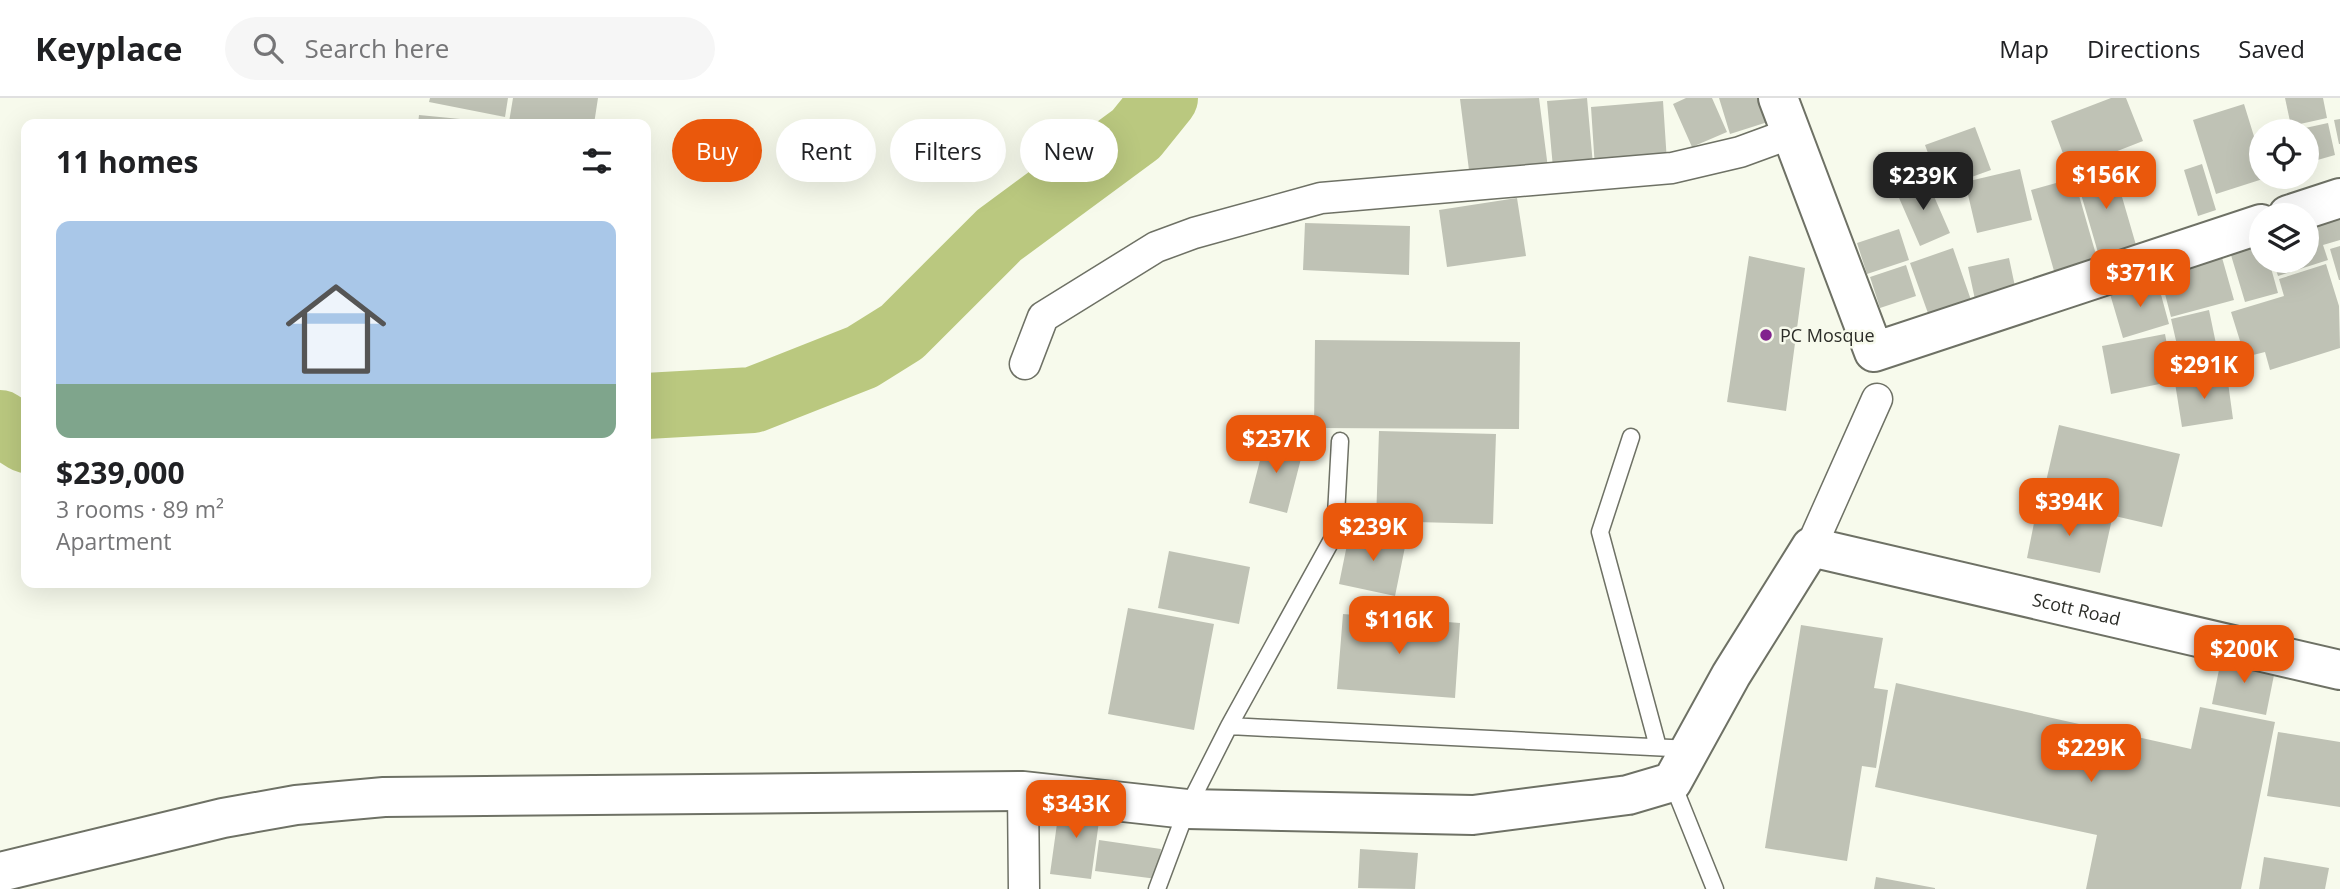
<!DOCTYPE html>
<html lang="en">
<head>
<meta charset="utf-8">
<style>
  body { margin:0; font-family:"Open Sans",sans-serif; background:#f6f6f6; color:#202124; height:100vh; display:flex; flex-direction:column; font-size:26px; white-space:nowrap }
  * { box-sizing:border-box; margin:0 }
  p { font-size:23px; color:#757577 }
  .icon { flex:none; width:38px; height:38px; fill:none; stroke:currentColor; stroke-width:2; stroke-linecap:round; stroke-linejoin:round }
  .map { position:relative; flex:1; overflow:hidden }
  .details { position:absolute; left:21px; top:21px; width:630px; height:469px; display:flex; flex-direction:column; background:#fff; border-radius:14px; box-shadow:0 7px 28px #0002 }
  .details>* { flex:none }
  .banner { position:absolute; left:672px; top:21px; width:665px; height:63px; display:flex; gap:14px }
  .controls { position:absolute; left:2249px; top:21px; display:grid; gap:14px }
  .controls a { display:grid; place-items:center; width:70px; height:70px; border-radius:50%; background:#fff; box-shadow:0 7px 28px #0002; font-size:35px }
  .price { position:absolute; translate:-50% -60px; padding:0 16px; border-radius:14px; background:#ea580c; color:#fff; font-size:23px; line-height:46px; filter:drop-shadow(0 2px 4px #0008) }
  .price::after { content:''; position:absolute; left:50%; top:42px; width:21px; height:16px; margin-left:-10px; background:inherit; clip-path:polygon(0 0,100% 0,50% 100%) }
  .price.current { background:#222; color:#fff }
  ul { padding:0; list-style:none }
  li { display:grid; align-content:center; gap:14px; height:371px; padding:0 35px }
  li+li { border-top:2px solid #e0e0e0 }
  li span { display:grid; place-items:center; height:217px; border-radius:14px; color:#555 }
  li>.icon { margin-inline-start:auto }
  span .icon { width:126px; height:126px; fill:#fffc; stroke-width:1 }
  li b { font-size:30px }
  h2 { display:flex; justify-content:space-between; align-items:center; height:84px; padding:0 35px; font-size:30px }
  .tag { padding:0 24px; border-radius:32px; background:#fff; box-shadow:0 7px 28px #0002; font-size:24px; line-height:63px }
  .tag.current { background:#ea580c; color:#fff }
  header { display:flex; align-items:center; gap:42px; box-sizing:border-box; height:98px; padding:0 35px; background:#fff; border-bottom:2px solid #e0e0e0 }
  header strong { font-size:33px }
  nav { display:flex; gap:38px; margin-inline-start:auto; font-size:24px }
  .search { width:490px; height:63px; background:#f6f6f6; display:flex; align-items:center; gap:18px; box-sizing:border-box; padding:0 24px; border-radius:38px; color:#757577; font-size:26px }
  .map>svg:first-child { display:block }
</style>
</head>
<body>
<header>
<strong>Keyplace</strong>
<div class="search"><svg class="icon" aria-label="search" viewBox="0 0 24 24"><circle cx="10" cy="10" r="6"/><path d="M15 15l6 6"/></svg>Search here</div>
<nav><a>Map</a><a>Directions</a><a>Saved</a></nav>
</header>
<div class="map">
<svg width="2340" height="791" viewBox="0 0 2340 791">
  <rect width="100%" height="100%" fill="#f7faec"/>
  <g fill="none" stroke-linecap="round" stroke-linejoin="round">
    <!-- river -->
    <path stroke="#bac87f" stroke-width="66" d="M646 308 753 302 862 259 902 234 999 137 1136 36 1165 0
      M0 325 26 342"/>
  </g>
  <!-- building -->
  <path fill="#bfc2b5" d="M430 0H508L505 19 429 4Z
    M513 0H598L594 26 509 24Z
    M1539 0 1548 70 1470 80 1460 1Z
    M1587 0 1593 67 1553 70 1547 3Z
    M1686 0H1712L1727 34 1692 49 1673 6Z
    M1719 0H1767L1774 22 1730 36Z
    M2111 0H2126L2143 43 2069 72 2051 23Z
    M2285 0H2323L2327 20 2291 28Z
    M1663 3 1667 64 1595 70 1591 9Z
    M2244 6 2261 61V79H2269L2216 96 2193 22Z
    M419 17 491 24 490 26H418Z
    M2340 21V46H2339L2334 22Z
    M2328 25 2335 57 2307 65 2306 33 2296 32Z
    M1975 29 1991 72 1941 90 1925 47Z
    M2202 66 2216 112 2198 118 2184 72Z
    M2113 68 2136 147 2099 158 2076 79Z
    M2020 71 2032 122 1977 135 1965 84Z
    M1926 80 1950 135 1920 148 1896 93Z
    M2074 80 2097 160 2054 173 2031 92Z
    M1517 100 1526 158 1447 169 1439 112Z
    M2340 114V142L2323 147 2328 162 2278 178 2273 163H2306V124Z
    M1305 125 1410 128 1409 177 1303 172Z
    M1899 131 1909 162 1867 176 1857 145Z
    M2261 137V163H2269L2278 195 2245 204 2228 147Z
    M2340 148V182H2339L2330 151Z
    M1953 150 1971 202 1929 218 1910 165Z
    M2221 156 2234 202 2171 219 2159 173Z
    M1749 158 1805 170 1786 313 1727 304Z
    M2009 160 2017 198 1976 206 1968 169Z
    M2326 166 2339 208 2340 250 2270 272 2265 254 2245 259 2231 214 2284 198 2279 181Z
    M1906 167 1916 198 1880 210 1870 179Z
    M2157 182 2169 226 2123 240 2110 196Z
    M2209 212 2220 265 2183 273 2171 221Z
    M2165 236 2174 283 2111 296 2102 248Z
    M1315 242 1520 244 1519 331 1314 330Z
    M2227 277 2233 321 2182 329 2175 285Z
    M2059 327 2180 356 2162 429 2042 401Z
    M1379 333 1496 336 1493 426 1376 423Z
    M1266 339 1304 349 1287 415 1249 405Z
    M2038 405 2112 421 2100 475 2027 460Z
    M1350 432 1406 444 1395 498 1339 486Z
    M1169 453 1250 469 1239 526 1158 510Z
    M1128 510 1214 526 1194 632 1108 616Z
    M1343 516 1460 525 1455 600 1337 591Z
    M1801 527 1883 540 1874 590 1888 592 1876 670 1862 668 1847 763 1765 750Z
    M2222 557 2276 567 2266 617 2212 606Z
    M1896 585 2191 651 2200 609 2275 624 2241 791H2086L2097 737 1875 689Z
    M2278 634 2340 644V709L2267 698Z
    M1060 704 1101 709 1091 781 1050 776Z
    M1099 742 1161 751 1157 781 1095 773Z
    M1360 751 1418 755 1415 791 1358 790Z
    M2264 759 2329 770 2325 791H2259Z
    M1876 779 1935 790V791H1874Z"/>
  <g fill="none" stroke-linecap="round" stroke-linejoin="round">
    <defs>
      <path id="service" d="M1631 339 1600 434 1658 649
        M1229 628 1691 651
        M1672 684 1715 791
        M1157 791 1187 711 1229 628 1335 436 1340 343"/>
      <path id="minor" d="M1025 266 1043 219 1156 149 1194 135 1321 100 1672 70 1740 54 1792 35
        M1811 449 1877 301
        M1023 693 1024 791"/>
      <g id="tertiary">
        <path d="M1778 0 1874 254 2261 126"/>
        <path d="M2288 117 2340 100"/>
        <path id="s1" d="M0 774 223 720 296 707 384 699 1023 693 1187 711 1473 717 1628 697 1672 684 1731 577 1811 449 2340 572"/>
      </g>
    </defs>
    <!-- service casing -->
    <use href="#service" stroke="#6e7165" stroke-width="19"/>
    <!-- minor casing -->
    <use href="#minor" stroke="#6e7165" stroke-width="33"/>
    <!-- tertiary casing -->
    <use href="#tertiary" stroke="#6e7165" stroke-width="42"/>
    <!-- service -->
    <use href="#service" stroke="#fff" stroke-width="16"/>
    <!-- minor -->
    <use href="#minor" stroke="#fff" stroke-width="30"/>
    <!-- tertiary -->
    <use href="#tertiary" stroke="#fff" stroke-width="38"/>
  </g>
  <!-- markers -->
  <circle fill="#81238e" stroke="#f7faec" stroke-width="2.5" cx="1766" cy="237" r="7"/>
  <g text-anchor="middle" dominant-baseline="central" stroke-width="5" stroke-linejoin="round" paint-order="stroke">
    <!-- poi labels -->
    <g font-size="18" fill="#2c2d28" stroke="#f7faec" text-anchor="start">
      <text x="1780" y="237">PC Mosque</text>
    </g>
    <!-- street labels -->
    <g font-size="18" fill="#2c2d28" stroke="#f7faec">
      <text stroke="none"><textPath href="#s1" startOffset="2230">Scott Road</textPath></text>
    </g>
  </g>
</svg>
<div class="controls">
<a><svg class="icon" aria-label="locate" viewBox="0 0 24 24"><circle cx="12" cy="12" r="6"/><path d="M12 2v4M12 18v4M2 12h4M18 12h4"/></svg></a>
<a><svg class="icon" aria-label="layers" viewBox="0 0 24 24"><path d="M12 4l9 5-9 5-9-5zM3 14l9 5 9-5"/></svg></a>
</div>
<b class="price" style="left:2106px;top:113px">$156K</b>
<b class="price current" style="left:1923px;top:114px">$239K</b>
<b class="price" style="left:2140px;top:211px">$371K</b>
<b class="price" style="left:2204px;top:303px">$291K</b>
<b class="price" style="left:1276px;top:377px">$237K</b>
<b class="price" style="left:2069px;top:440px">$394K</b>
<b class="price" style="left:1373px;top:465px">$239K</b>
<b class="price" style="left:1399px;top:558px">$116K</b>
<b class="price" style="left:2244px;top:587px">$200K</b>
<b class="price" style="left:2091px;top:686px">$229K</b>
<b class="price" style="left:1076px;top:742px">$343K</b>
<div class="banner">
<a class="tag current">Buy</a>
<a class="tag">Rent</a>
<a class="tag">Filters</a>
<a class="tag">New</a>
</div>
<section class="details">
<h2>11 homes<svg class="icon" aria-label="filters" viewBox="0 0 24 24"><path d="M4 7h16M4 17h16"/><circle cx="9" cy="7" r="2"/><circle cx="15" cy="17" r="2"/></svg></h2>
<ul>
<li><span style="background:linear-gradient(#a9c7e8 75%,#7fa58c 0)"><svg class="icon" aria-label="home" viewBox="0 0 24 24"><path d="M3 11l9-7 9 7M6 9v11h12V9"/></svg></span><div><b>$239,000</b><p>3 rooms · 89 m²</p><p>Apartment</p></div></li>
</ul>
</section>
</div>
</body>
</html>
